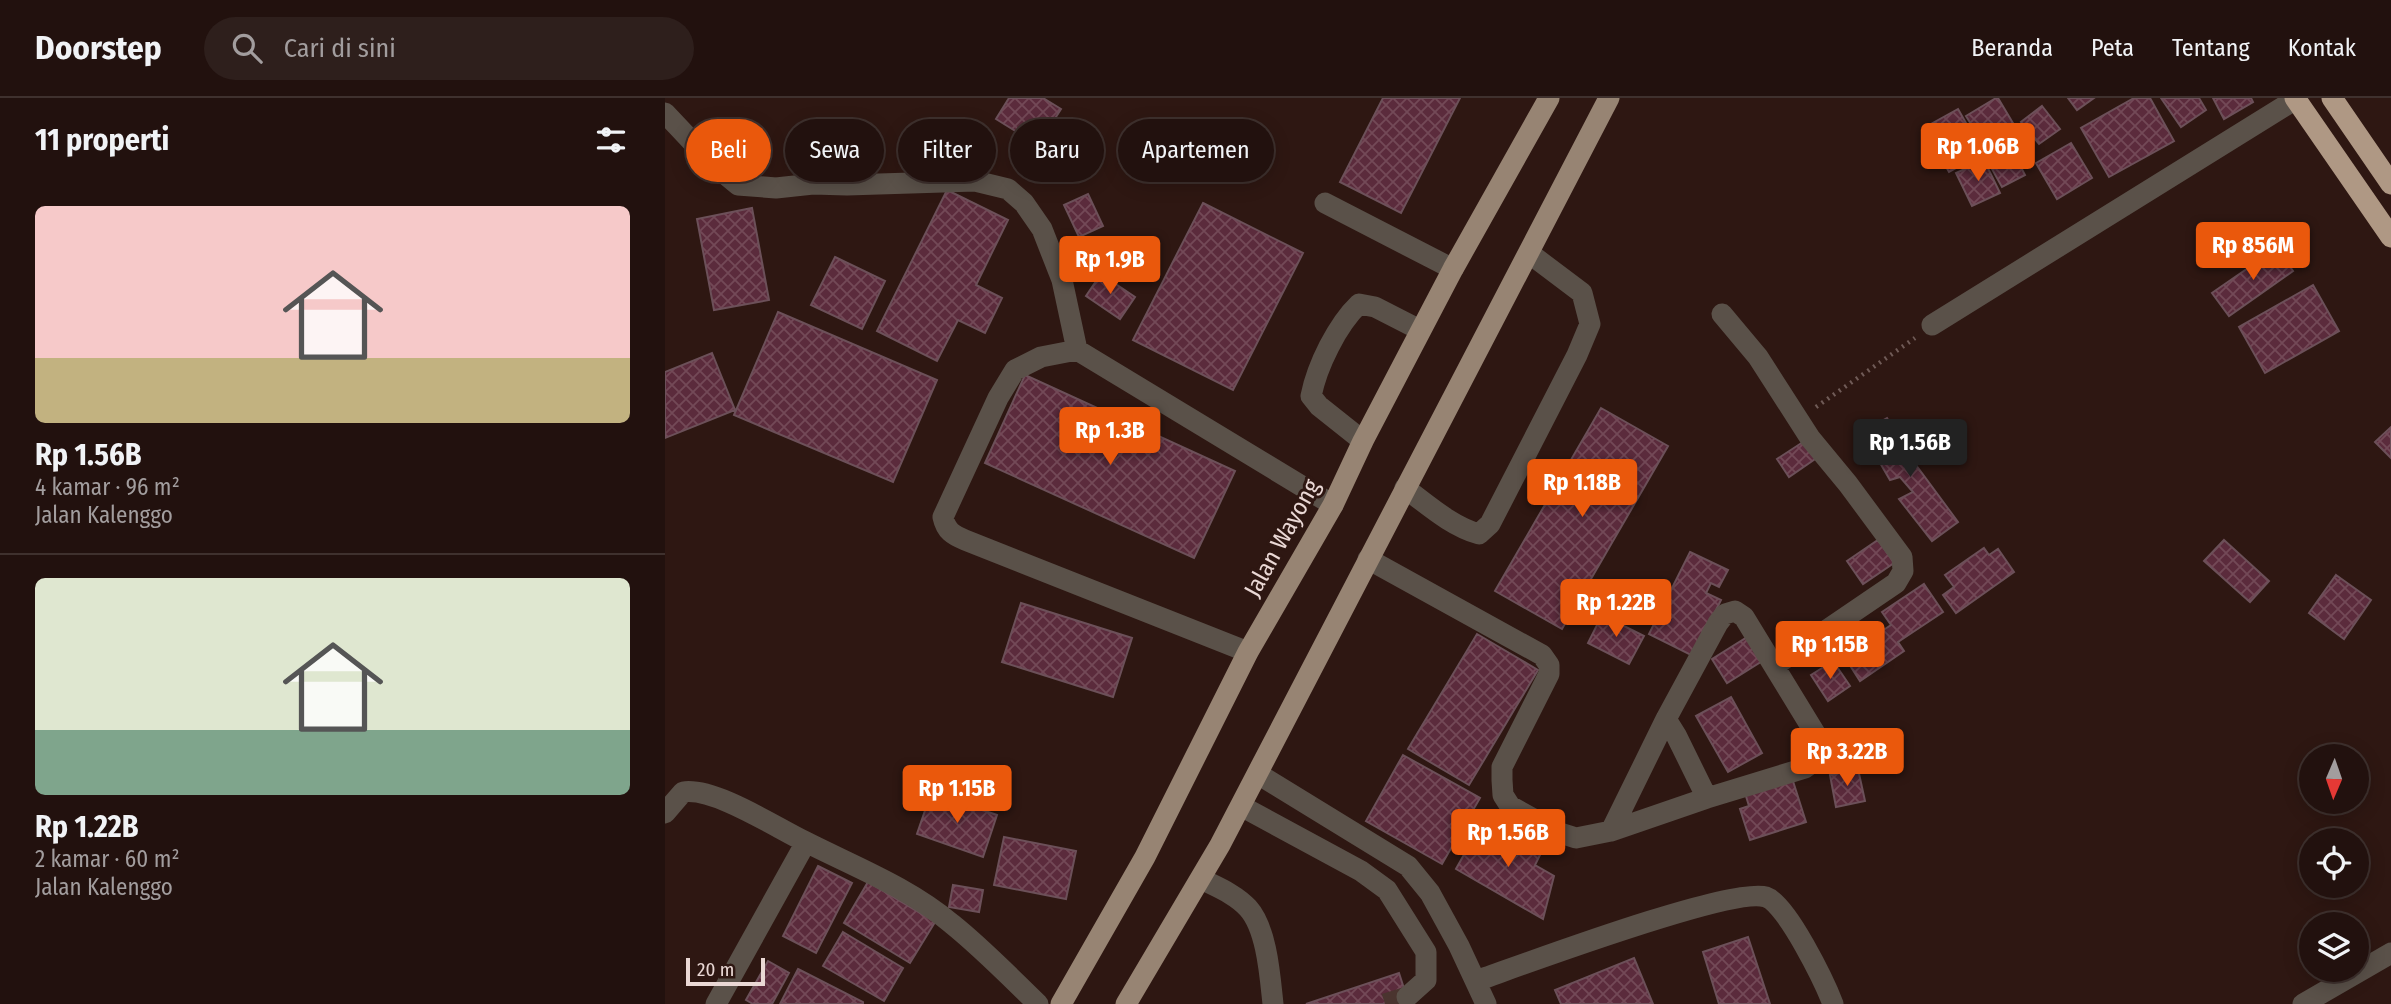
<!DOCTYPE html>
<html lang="id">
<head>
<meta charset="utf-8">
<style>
  body { margin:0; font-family:"Fira Sans Condensed",sans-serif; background:#2e1f1c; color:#f1f3f6; height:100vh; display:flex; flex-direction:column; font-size:26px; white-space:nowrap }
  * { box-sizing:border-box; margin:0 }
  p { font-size:23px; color:#a29d9e }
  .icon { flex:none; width:38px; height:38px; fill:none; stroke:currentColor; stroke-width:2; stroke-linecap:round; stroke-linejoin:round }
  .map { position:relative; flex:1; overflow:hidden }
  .sheet { display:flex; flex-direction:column; background:#22110e; width:665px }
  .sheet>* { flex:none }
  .top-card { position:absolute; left:21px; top:21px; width:665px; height:63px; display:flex; gap:14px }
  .needle { width:46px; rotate:182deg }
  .tools { position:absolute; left:1634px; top:646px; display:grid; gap:14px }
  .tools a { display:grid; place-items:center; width:70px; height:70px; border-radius:50%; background:#22110e; box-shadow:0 4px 18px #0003,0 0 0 2px #3f312e; font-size:35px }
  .scale { position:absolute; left:21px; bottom:18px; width:79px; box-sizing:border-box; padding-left:7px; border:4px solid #ead8d5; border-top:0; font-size:19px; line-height:24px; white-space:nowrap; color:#ead8d5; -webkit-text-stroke:5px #2e1712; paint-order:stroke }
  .price { position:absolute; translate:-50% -60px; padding:0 16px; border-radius:7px; background:#ea580c; color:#fff; font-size:23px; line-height:46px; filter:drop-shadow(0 2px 4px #0008) }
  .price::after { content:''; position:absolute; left:50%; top:42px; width:21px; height:16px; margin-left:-10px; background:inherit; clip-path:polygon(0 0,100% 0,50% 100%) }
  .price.active { background:#222; color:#fff }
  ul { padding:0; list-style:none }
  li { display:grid; align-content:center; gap:14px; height:371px; padding:0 35px }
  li+li { border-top:2px solid #3f312e }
  li span { display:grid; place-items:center; height:217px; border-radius:10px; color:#555 }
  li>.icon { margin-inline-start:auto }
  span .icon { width:126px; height:126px; fill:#fffc; stroke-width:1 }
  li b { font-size:30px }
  h2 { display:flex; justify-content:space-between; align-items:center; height:84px; padding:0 35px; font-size:30px }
  .chip { padding:0 24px; border-radius:32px; background:#22110e; box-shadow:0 4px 18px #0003,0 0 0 2px #3f312e; font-size:24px; line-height:63px }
  .chip.active { background:#ea580c; color:#fff }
  header { display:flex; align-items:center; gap:42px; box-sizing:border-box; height:98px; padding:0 35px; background:#22110e; border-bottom:2px solid #3f312e }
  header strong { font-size:33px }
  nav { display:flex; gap:38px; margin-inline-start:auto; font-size:24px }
  .search { width:490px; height:63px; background:#2e1f1c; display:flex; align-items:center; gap:18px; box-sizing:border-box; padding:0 24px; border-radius:38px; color:#a29d9e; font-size:26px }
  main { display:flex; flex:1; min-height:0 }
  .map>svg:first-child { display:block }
</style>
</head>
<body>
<header>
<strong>Doorstep</strong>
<div class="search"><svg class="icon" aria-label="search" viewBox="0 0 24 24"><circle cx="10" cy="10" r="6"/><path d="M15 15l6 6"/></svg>Cari di sini</div>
<nav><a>Beranda</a><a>Peta</a><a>Tentang</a><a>Kontak</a></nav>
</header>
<main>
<section class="sheet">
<h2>11 properti<svg class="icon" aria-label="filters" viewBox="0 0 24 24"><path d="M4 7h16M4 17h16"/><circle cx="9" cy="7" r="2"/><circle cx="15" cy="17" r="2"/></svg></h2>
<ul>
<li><span style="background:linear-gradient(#f6c9c9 70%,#c2b280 0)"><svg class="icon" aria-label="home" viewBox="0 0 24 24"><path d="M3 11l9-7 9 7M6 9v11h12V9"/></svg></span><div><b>Rp 1.56B</b><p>4 kamar · 96 m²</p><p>Jalan Kalenggo</p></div></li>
<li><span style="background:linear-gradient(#dfe7d0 70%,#7fa58c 0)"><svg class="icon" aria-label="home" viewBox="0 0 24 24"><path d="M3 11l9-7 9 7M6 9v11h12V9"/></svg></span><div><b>Rp 1.22B</b><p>2 kamar · 60 m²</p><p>Jalan Kalenggo</p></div></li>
</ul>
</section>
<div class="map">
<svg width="1726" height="906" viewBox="0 0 1726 906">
  <defs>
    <pattern id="building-cross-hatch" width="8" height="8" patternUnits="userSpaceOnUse" patternTransform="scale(1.75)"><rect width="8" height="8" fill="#5b2b3c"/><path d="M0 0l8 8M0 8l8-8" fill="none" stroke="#734957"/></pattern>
  </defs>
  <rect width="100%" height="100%" fill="#2e1712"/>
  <!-- building -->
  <path fill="url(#building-cross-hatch)" stroke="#6c5059" stroke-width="2" d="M344 0H378L396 11 373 47 331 21Z
    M718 0H795L736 115 675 84Z
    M1331 0H1333L1355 37 1324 55 1301 18Z
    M1403 0H1429L1412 12Z
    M1469 0H1485L1509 43 1444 79 1416 30Z
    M1496 0H1534L1541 12 1516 29Z
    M1548 0H1586L1588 4 1559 21Z
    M1377 8 1395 31 1374 46 1356 24Z
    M1293 11 1318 55 1284 74 1259 30Z
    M1406 45 1427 80 1392 101 1371 65Z
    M1346 50 1360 77 1337 89 1322 62Z
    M1319 62 1335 95 1307 108 1291 75Z
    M282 92 343 122 311 187 337 200 320 235 293 222 272 263 212 233Z
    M423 96 438 128 414 139 399 107Z
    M538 105 638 155 568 292 468 242Z
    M87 110 104 202 49 212 32 121Z
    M1612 150 1628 173 1564 218 1547 195Z
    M170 159 220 183 197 231 146 207Z
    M436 176 470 199 455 221 421 198Z
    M1648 187 1674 233 1600 275 1574 229Z
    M113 214 272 282 228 384 69 317Z
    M47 255 70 312 0 340V274Z
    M360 277 570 373 529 460 320 365Z
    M936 310 1003 348 897 531 830 493Z
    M1222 320 1239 350 1249 345 1259 362 1251 367 1293 424 1267 443 1234 401 1248 394 1235 379 1225 382 1197 334Z
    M1726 329V360L1710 344Z
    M1141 342 1153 359 1124 379 1112 361Z
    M1213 442 1229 465 1198 486 1182 463Z
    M1559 442 1604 483 1585 504 1539 463Z
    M1319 450 1324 457 1333 451 1349 474 1291 515 1278 497 1289 489 1280 477Z
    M1025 454 1063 472 1054 489 1046 485 1041 495 1056 502 1028 558 984 536Z
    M1671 477 1706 502 1679 541 1644 515Z
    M1259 486 1278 514 1233 544 1239 553 1195 583 1179 558 1226 527 1217 514Z
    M356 505 467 540 448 599 337 564Z
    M937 517 979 538 964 566 923 545Z
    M812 536 873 572 804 687 743 651Z
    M1084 538 1099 562 1062 585 1047 561Z
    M1168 563 1185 588 1163 603 1146 577Z
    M1066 599 1097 655 1063 674 1031 618Z
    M738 657 815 700 777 766 701 723Z
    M1193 671 1200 703 1171 709 1165 677Z
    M1127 680 1141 724 1085 742 1075 711 1084 708 1080 695Z
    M266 695 332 717 318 759 252 736Z
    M850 726 860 733 853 745 875 757 870 767 889 778 878 821 791 771 814 730 829 739 834 729 845 736Z
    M339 739 411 753 401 801 329 787Z
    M153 768 187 785 151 855 118 838Z
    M203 784 270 824 245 865 179 825Z
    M288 787 318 792 314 814 284 809Z
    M178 834 238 870 219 903 158 868Z
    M1083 839 1105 906H1054L1038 854Z
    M969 860 988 906H896L890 892Z
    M103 863 124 875 107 906H88L81 902Z
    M133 871 198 904V906H115Z
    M734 875 744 906H641Z"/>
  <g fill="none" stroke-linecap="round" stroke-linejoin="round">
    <!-- minor-tunnel -->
    <path stroke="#4a342f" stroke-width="21" stroke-dasharray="21 10" stroke-linecap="butt" d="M720 906 742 899"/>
    <!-- path -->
    <path stroke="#705b57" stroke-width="4.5" stroke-dasharray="2 5" stroke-linecap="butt" d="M1151 309 1250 240"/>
    <!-- minor -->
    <path stroke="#5a5149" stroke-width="21" d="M0 15 50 68 73 87 111 90 148 86 182 87 310 83 343 91 359 105 377 131 397 182 412 252
      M660 105 788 171
      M1057 216 1093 259 1145 340 1183 386 1237 459 1238 473 1231 485 1109 568
      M1267 227 1631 1
      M698 343 654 308 646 298C652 268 672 227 694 206L710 209 755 232
      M740 390C763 407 786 428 814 436L825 426 912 257 925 226 917 195 864 155
      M703 461 877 557 884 567V576L837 669V682L838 697 845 708 892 734 911 740 946 733 1042 700 1140 670C1151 663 1154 657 1156 645L1079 519 1070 513 1060 516 1053 525 1001 621 946 733
      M583 554 300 442C288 437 281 433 278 419L333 300 350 272 376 259 412 252 668 407
      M1001 621 1011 637 1042 700
      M593 676 743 768 765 795 794 848 821 906
      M576 708 696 773 722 792 761 854V882L742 899
      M0 715 18 694C49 689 110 729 139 743 190 769 243 789 287 826 317 850 345 879 373 906
      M536 781C552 789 570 796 583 810 602 831 605 878 608 906
      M811 883C857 867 1067 788 1101 799 1122 806 1160 885 1168 906
      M51 906 141 744
      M1638 906 1726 855"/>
    <!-- major -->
    <path stroke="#978473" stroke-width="21" d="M396 906 480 759 583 554 668 407 698 343 788 171 884 0
      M461 906 555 747 944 0"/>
    <!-- highway -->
    <path stroke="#af9884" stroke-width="21" d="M1630 0 1726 139
      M1667 0 1726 86"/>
  </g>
  <g text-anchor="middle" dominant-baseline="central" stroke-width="6" stroke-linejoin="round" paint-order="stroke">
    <!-- street labels -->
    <g font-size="24" fill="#ead8d5" stroke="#2e1712">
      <text transform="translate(617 440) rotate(-61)">Jalan Wayong</text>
    </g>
  </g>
</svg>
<div class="tools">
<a><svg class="needle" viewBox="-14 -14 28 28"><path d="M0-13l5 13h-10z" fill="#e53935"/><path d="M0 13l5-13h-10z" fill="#a29d9e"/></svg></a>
<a><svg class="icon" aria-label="locate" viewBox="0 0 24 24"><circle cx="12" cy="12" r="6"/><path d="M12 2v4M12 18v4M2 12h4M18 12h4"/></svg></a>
<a><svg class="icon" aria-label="layers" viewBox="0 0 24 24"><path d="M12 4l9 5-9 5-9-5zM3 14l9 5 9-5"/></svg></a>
</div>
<div class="scale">20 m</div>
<b class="price" style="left:1313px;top:85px">Rp 1.06B</b>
<b class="price" style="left:1588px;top:184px">Rp 856M</b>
<b class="price" style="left:445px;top:198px">Rp 1.9B</b>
<b class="price" style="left:445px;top:369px">Rp 1.3B</b>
<b class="price active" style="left:1245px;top:381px">Rp 1.56B</b>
<b class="price" style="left:917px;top:421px">Rp 1.18B</b>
<b class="price" style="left:951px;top:541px">Rp 1.22B</b>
<b class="price" style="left:1165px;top:583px">Rp 1.15B</b>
<b class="price" style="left:1182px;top:690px">Rp 3.22B</b>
<b class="price" style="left:292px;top:727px">Rp 1.15B</b>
<b class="price" style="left:843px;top:771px">Rp 1.56B</b>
<div class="top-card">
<a class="chip active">Beli</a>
<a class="chip">Sewa</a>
<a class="chip">Filter</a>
<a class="chip">Baru</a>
<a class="chip">Apartemen</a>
</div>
</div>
</main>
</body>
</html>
